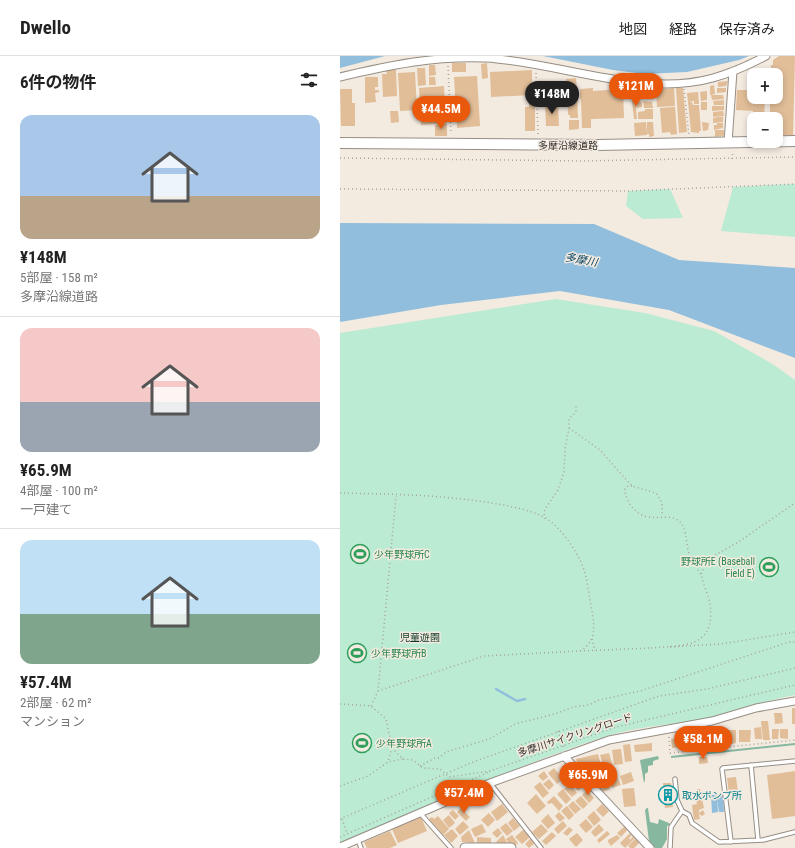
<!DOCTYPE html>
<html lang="ja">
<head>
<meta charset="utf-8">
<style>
  body { margin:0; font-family:"Roboto Condensed","Noto Sans JP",sans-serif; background:#f6f6f6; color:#222; height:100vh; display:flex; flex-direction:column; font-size:15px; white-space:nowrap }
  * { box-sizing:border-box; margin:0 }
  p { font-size:13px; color:#767676 }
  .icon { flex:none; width:22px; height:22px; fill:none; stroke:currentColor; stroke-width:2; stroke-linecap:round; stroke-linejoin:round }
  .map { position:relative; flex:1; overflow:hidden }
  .details { display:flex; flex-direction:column; background:#fff; width:340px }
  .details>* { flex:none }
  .buttons { position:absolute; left:407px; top:12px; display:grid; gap:8px }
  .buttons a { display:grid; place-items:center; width:36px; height:36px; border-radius:8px; background:#fff; box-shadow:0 2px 6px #0003; font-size:20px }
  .price { position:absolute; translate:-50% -34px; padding:0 9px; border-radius:14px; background:#ea580c; color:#fff; font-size:13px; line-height:26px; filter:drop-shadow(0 1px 2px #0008) }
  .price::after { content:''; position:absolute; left:50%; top:24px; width:12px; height:9px; margin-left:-6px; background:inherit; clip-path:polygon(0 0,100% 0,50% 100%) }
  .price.current { background:#222; color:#fff }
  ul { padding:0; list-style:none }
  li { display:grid; align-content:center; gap:8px; height:212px; padding:0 20px }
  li+li { border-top:1px solid #e0e0e0 }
  li span { display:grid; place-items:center; height:124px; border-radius:12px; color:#555 }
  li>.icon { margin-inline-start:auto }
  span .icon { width:72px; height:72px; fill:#fffc; stroke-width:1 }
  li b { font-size:17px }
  h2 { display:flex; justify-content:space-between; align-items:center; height:48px; padding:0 20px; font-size:17px }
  header { display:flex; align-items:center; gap:24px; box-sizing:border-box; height:56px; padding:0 20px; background:#fff; border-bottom:1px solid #e0e0e0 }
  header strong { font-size:19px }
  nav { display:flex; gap:22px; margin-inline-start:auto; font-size:14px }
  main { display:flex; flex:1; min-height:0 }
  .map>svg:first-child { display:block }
</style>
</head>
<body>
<header>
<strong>Dwello</strong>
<nav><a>地図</a><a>経路</a><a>保存済み</a></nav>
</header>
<main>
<section class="details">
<h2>6件の物件<svg class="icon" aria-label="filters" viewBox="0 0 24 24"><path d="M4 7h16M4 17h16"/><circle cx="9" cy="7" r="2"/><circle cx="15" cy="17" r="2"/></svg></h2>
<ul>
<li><span style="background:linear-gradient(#a9c7e8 65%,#b9a48a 0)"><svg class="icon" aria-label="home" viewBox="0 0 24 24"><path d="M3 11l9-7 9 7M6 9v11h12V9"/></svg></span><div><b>¥148M</b><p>5部屋 · 158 m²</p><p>多摩沿線道路</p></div></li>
<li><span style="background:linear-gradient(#f6c9c9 60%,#9aa5b1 0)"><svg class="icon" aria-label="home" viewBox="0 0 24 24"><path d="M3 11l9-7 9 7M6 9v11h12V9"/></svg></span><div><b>¥65.9M</b><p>4部屋 · 100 m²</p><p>一戸建て</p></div></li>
<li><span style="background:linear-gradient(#bfe0f5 60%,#7fa58c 0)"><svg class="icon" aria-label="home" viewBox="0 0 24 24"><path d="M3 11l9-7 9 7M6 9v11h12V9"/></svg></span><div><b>¥57.4M</b><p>2部屋 · 62 m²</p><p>マンション</p></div></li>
</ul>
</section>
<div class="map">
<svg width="455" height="792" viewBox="0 0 455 792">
  <rect width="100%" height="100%" fill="#f3eae0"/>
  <!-- green -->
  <path fill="#bbebd3" d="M455 128V181L381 175 393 131Z
    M330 133 343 162 303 163 286 150 288 135Z
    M216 243 305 257 374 275 431 307 455 324V639C422 645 391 659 359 664 326 669 293 671 261 682 171 711 87 753 0 787V277Z"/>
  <!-- forest -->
  <path fill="#86b8a0" d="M455 687V689L331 702V700Z
    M318 700 319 703 313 705V709L308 710V716L305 718V724L304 727 300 704Z
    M307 752H308L310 766 318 768 319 763 329 767 330 769 327 770V783L322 792H315L309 785 305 754Z"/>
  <!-- water -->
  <path fill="#91bedc" d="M0 0H45L0 12Z
    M203 0H409L399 4 347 16 305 18 273 14Z
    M0 167 254 168 339 204 455 212V302L329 254 220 235 101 249 0 266Z
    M383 738 384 756H379L377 743 378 756 372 757 371 739Z"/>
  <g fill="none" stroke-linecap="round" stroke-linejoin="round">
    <!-- stream -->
    <path stroke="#91bedc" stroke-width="2.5" d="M156 633 177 645 185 643"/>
  </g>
  <!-- building -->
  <path fill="#e1bd98" d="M439 0H455L453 80 436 79V63H430V41H436V19H431V9H433V4Z
    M112 7H126V16H112Z
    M147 7 148 22 142 23 141 8Z
    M89 9H95L96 19 89 20Z
    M77 12H85L86 29 78 30Z
    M46 14H56L57 40 43 41 42 18H47Z
    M192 14V39L151 41 150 16Z
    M415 15H426V19H415Z
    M75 16 77 54 60 55 58 17Z
    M137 20 140 70 117 72 114 21Z
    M25 21H38V31H35V34H39V36L35 37 36 46 25 47Z
    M89 21H95L96 29H89Z
    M236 22 237 33 227 34 226 23Z
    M388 25 386 30 378 31V26Z
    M374 29 375 38 370 39V30Z
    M104 30 106 67 81 69 79 32Z
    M253 32V35L283 33 284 62 251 63V72H242L241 43 254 42 240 43V33Z
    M298 32 299 41 292 43 291 33Z
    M334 32 335 50 317 51 316 34Z
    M336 32H343L347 76 339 77Z
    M377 32H386V36L377 37Z
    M0 33H12V47H15V70H1Z
    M310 33 312 42 306 43 304 34Z
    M397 34H410V40L425 41 424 63H413V55L396 54Z
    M367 35V44L361 45 360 36Z
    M227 36H237L238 62H230V59H228Z
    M358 36 359 48H354V45L348 46 347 37Z
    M371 39H383L384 43 372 44Z
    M299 44V46H302V51L296 52 297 63H294L292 45Z
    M384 44V49H374L373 45Z
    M303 45 312 46 313 52H304Z
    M348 46H352L353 49H359L361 75H359V77L351 76Z
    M361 46H367V54H361Z
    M189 48H195V75H185V51H189Z
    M218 48 219 70H206L205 49Z
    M372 50H384V54L372 55Z
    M335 51 337 78 331 79 330 76 322 77 320 52Z
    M305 53H313V63H298V56L305 55Z
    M50 55H58L59 66 51 67Z
    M383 55 384 60 373 61V56Z
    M378 61H383V66L373 67V62Z
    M229 64H239V73L229 74Z
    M306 66 307 79 295 80 294 67Z
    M307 66H313L314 80 309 81V78H307Z
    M362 66 369 67 368 74 363 75Z
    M377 67H383V72L374 74V69H377Z
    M107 68V80H95V69Z
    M375 74H384V79L383 80 375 81Z
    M452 652H455V668H452Z
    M434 657H442L443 667 435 668Z
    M421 665H428L430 684H423Z
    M421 671 422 683H415L414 672Z
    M375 672 376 679 371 680 372 684 363 686 362 681 359 682 358 675Z
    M432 673H439L438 683H432Z
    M440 673H448V683L440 682Z
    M387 674H396V687L388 689Z
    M399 674H411L410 686H399Z
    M379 676H386V687H379Z
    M358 678 359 690 350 691 349 679Z
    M341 680H348L349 690H341Z
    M339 682 340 691 332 692 331 683Z
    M312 687V695L295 696 294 689Z
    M290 688 292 705 285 706 283 689Z
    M281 693 283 708 274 709 272 694Z
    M269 697 273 710 264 712 260 699Z
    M258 698 261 709 239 712 236 703Z
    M359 701H367L368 707 359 708Z
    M214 712 223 723 217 728 208 717Z
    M204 715 208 721 203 725 198 720Z
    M455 715V760L432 763 427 719Z
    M291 716 294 725 283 729 280 720Z
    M264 719 270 733 262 736 261 732 259 733 254 723Z
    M277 720 281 729 272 732 269 723Z
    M396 721 398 736 389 737 387 722Z
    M236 722 244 730 238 735 231 726Z
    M209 723 214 729 209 734 203 728Z
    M200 726 209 737 203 742 194 731Z
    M323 727H331L333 751 325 752Z
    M230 728 237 737 232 741 224 733Z
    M294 732 296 750 284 751 282 733Z
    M223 733 231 743 226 748 217 738Z
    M357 733H360L364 752 359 754V757L363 754 365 758 362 760 359 758 360 763 354 764 352 749 357 748 356 744H352L351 742 359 741Z
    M247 734 254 742 249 747 242 739Z
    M196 738 206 750 197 758 187 747Z
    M214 740 223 750 219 755 212 747 208 748 207 746Z
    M241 740 248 748 243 753 235 745Z
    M233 745 241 753 235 758 228 750Z
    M162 748 168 756 157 765 151 756Z
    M262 748 269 755 263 761 256 754Z
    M227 750 234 759 229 764 221 755Z
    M121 752 130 761 126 765 117 756Z
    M113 754 119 760 115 764 109 757Z
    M254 755 261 764 254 770 247 761Z
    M219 756 225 762 220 766 215 760Z
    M149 757 155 764 148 771 141 764Z
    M208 758 215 767 208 773 201 765Z
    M109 759 115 767 109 772 103 764Z
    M98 760 109 773 103 779 89 763 92 761 94 763Z
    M81 761 87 775 58 787 52 773Z
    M173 762 180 770 174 775 168 767Z
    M246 763 253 771 246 777 239 769Z
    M123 765 129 771 120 779 115 773Z
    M223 765 227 770 218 778 214 773Z
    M166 767 173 775 167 780 160 772Z
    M142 768 146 776 135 781 131 773Z
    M201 768 208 775 199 783 192 776Z
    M259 768 264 774 255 781 251 776Z
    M285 770 288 773 281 781 277 777Z
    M229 771 233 774 227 780 223 777Z
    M158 772 162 777 157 782 152 777Z
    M112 773 118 780 111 787 104 779Z
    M129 774 135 787 122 786 121 781Z
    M183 774 190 781 182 788 175 781Z
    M50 775 57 789 50 792H27L24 786Z
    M267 775 270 778 259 787 257 784Z
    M212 776 216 780 206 789 202 785Z
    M237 777 243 784 236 791 229 783Z
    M290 777 292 779 289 782 290 784 293 780 295 782 285 792 280 787Z
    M163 779 169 790H161L156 786Z
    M172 779 178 787 172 792 166 783Z
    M277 779 280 782 271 790 268 786V784Z
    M137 781 151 782V789L137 788Z
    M191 782 195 787 189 792 185 788Z
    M296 782 300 786 294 792H290L288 790Z"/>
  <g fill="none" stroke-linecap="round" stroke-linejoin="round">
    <defs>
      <path id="lane" d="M411 709 418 784
        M335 723 337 744 342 755
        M150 727 201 792
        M80 757 111 792
        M18 784 21 792
        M391 786 382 713 383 712 455 705
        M330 792 331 771 342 755 349 759 352 767 379 786 423 784 455 776"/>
      <path id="street" d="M0 21C50 9 94 0 146 2 218 6 302 42 373 22 391 17 409 9 426 0
        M388 87 393 15
        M224 700 310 792
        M0 791 150 727 269 684 372 665 416 652 455 645"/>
      <path id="secondary" d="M125 792H171"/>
      <path id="primary" d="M0 87 257 89 455 85"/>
    </defs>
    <!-- lane casing -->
    <use href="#lane" stroke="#968e85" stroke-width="5.5"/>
    <!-- street casing -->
    <use href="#street" stroke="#968e85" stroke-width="9"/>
    <!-- secondary casing -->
    <use href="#secondary" stroke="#968e85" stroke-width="11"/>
    <!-- primary casing -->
    <use href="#primary" stroke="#968e85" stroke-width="12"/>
    <!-- path -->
    <path stroke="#a9a29b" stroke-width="1.5" stroke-dasharray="1 3" stroke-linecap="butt" d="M108 10 111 78
      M196 17 198 79
      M344 33 349 79
      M0 102 240 105 455 101
      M392 103 393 95
      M0 133 288 135 455 128
      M229 372 260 394 292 430 316 437 322 447V460
      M292 430H288L285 433C285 445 296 460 309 461 318 463 327 459 336 463 348 469 345 486 349 497 352 505 356 512 361 518
      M0 437C54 438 110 439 163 449 178 452 194 455 207 463 221 472 237 495 243 511 247 522 248 533 250 544 253 564 260 584 240 595L144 600 38 635
      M205 463 204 457 205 453 218 434 224 416 225 393 229 372V363L236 356V350
      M252 583 255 595
      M330 591 381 588 455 576
      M311 592C343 589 376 593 370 548 368 538 363 528 361 518L367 506 372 501 400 485 455 447
      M240 595 310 592
      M0 648 31 650 46 663 52 692 48 706
      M31 650 38 635 56 440
      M218 675 224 692
      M329 681 330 697 455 684
      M52 692 63 703 73 704 83 712 100 713 109 721 150 715 276 671 455 629
      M80 710 95 702H99L106 696 149 683 175 668 215 658 233 651 249 649 259 644 300 635 449 586H455
      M0 730 28 720 48 706 63 703
      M0 763 133 706 319 640 367 633 455 612
      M2 763 7 777
      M0 781 149 716"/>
    <!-- lane -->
    <use href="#lane" stroke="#fff" stroke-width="3.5"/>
    <!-- street -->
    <use href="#street" stroke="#fff" stroke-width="7"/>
    <!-- secondary -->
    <use href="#secondary" stroke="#fff" stroke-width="9"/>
    <!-- primary -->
    <use href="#primary" stroke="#fff" stroke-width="10"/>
  </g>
  <!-- icons -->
  <defs>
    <symbol id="stadium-ring" viewBox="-11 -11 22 22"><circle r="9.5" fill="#f3eae0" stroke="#2e9e5b" stroke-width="1.5"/><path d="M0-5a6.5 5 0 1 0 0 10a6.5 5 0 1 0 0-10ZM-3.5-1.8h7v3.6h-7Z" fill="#2e9e5b"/></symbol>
    <symbol id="building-ring" viewBox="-11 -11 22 22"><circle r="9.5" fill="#f3eae0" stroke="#0f9aa8" stroke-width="1.5"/><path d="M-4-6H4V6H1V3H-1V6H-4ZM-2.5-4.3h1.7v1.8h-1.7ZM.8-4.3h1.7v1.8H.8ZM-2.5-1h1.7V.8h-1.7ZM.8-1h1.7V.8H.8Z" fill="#0f9aa8"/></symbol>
  </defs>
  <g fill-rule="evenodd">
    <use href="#stadium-ring" x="9" y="487" width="22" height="22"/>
    <use href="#stadium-ring" x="418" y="500" width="22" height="22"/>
    <use href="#stadium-ring" x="6" y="586" width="22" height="22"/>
    <use href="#stadium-ring" x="11" y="676" width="22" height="22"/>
    <use href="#building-ring" x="317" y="728" width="22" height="22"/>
  </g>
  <g text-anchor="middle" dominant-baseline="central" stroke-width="3" stroke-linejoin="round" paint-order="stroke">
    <!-- street labels -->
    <g font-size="10" fill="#36322f" stroke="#f3eae0">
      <text x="228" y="89">多摩沿線道路</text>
      <text transform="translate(235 679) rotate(-18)">多摩川サイクリングロード</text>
    </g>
    <!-- leisure labels -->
    <g font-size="10" fill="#27864d" stroke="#f3eae0" text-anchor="start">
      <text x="34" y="498">少年野球所C</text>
      <text x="415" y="505" text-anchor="end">野球所E (Baseball<tspan x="415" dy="12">Field E)</tspan></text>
      <text x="31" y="597">少年野球所B</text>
      <text x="36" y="687">少年野球所A</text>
    </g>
    <!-- park labels -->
    <g font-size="10" fill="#093524" stroke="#f3eae0">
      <text x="80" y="581">児童遊園</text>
    </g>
    <!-- culture labels -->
    <g font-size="10" fill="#0d838f" stroke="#f3eae0" text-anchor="start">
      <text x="342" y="739">取水ポンプ所</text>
    </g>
    <!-- water labels -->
    <g font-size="11" font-style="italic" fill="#074260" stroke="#f3eae0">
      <text transform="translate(241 204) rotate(10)">多摩川</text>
    </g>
  </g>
</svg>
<div class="buttons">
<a>+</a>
<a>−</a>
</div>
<b class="price" style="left:296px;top:51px">¥121M</b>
<b class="price current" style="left:212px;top:59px">¥148M</b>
<b class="price" style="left:101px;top:74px">¥44.5M</b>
<b class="price" style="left:363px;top:704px">¥58.1M</b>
<b class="price" style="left:248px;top:740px">¥65.9M</b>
<b class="price" style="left:124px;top:758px">¥57.4M</b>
</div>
</main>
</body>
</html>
